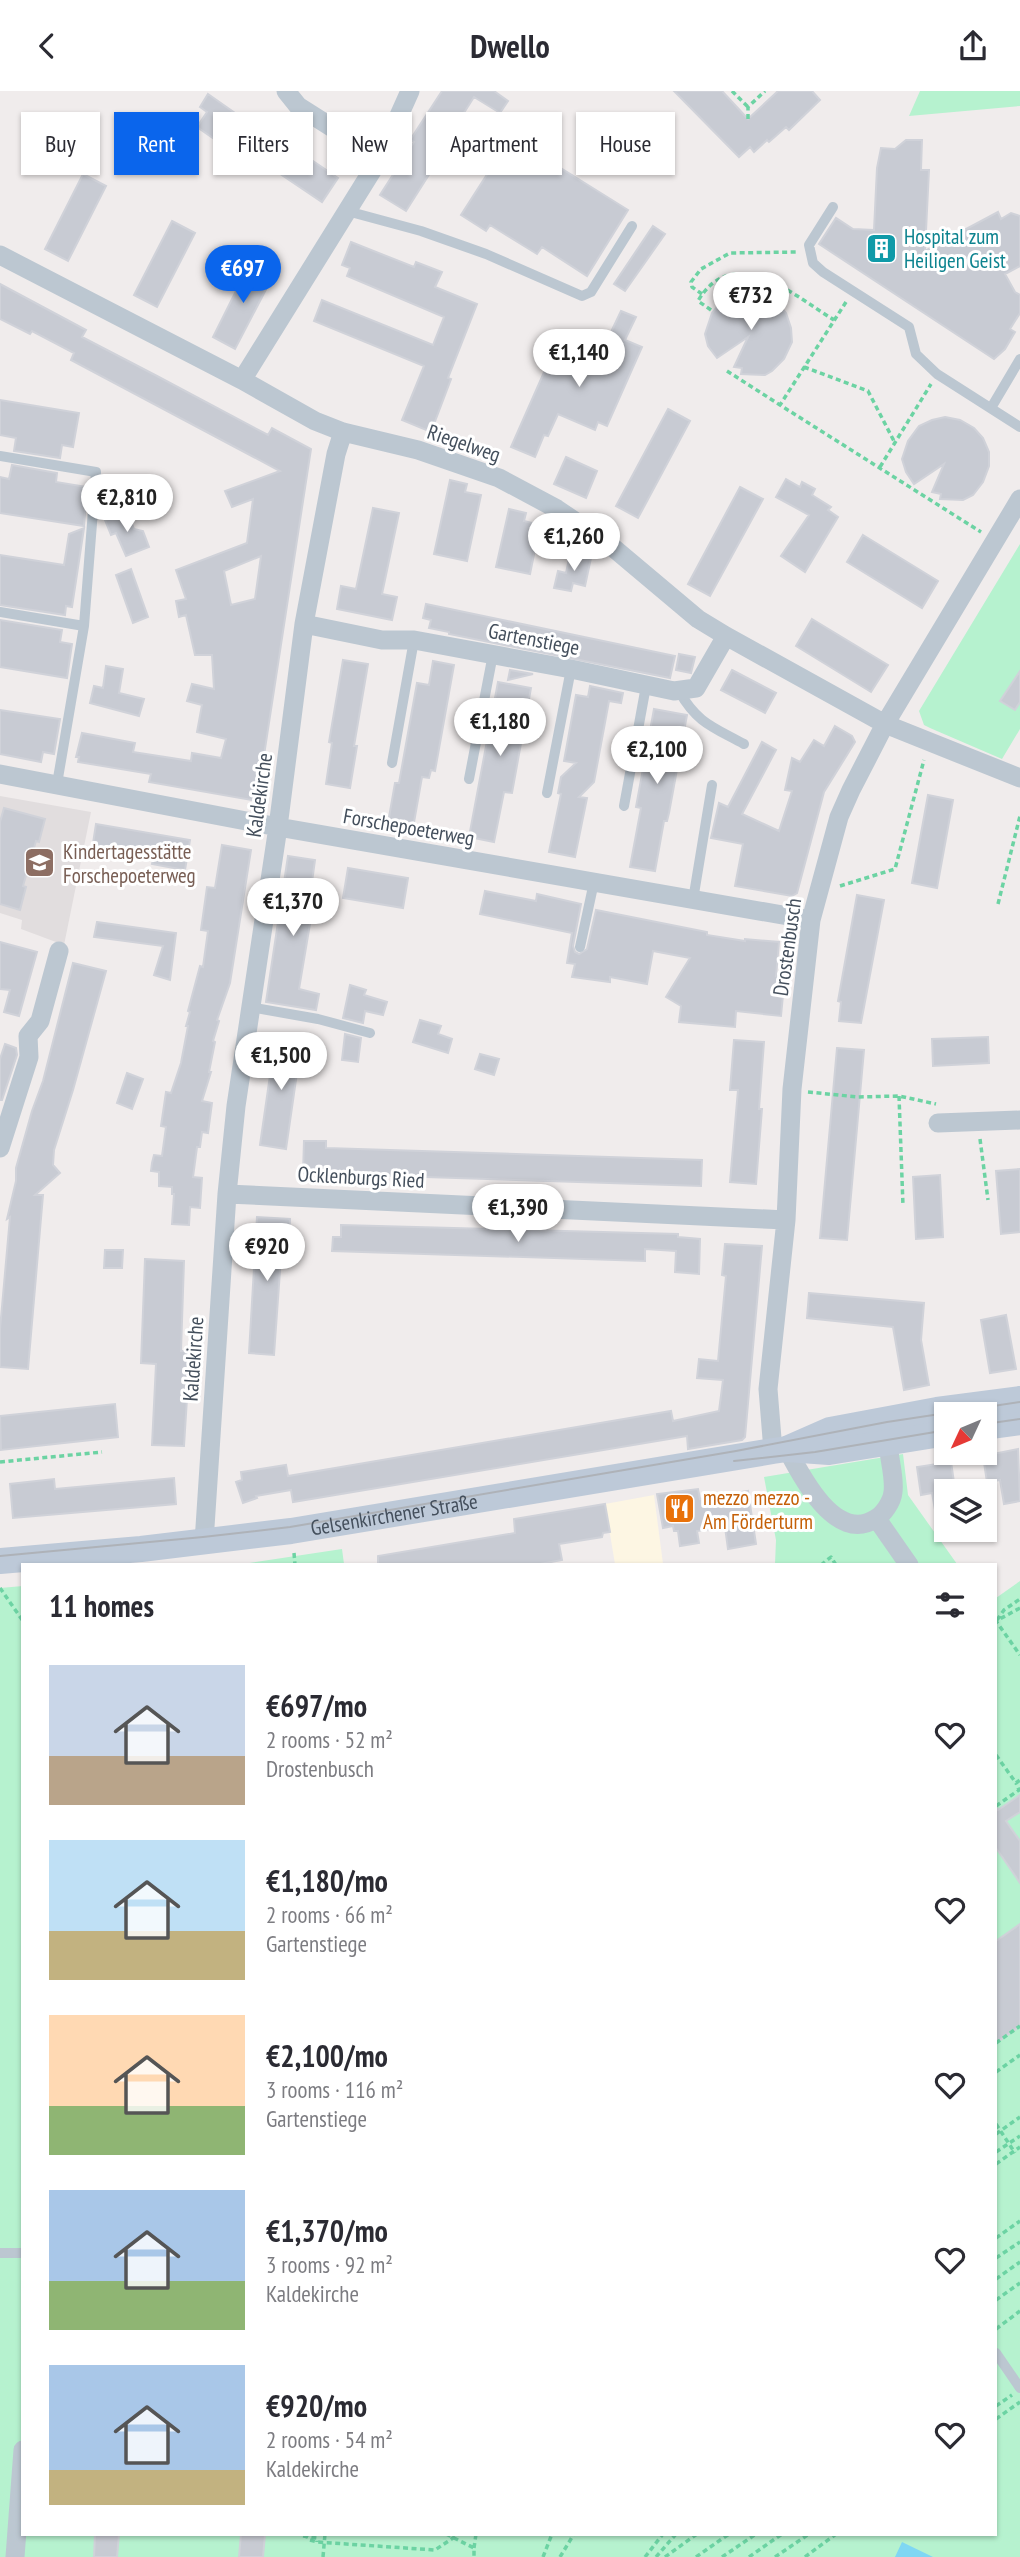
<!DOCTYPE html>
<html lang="en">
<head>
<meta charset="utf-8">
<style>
  body { margin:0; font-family:"PT Sans Narrow",sans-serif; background:#f7f7f7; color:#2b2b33; height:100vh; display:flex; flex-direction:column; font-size:26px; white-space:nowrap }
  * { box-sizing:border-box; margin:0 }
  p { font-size:23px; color:#7c7c81 }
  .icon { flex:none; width:38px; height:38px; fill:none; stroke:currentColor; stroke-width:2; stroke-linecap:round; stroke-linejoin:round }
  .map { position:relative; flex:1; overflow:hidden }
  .side { position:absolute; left:21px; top:1472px; width:976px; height:973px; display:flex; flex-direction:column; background:#fff; border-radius:0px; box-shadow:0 2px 5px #0004 }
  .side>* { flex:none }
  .guide { position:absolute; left:21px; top:21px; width:978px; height:63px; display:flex; gap:14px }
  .needle { width:46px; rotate:226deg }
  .controls { position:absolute; left:934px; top:1311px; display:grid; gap:14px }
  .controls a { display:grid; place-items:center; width:63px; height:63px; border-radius:0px; background:#fff; box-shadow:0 2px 5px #0004; font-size:35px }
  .price { position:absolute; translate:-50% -60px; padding:0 16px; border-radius:24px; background:#fff; color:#222; font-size:23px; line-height:46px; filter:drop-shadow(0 2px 4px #0008) }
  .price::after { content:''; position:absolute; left:50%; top:42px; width:21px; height:16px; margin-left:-10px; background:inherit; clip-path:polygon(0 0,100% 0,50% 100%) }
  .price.on { background:#0a65ec; color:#fff }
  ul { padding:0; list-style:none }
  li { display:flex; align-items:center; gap:21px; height:175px; padding:0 28px }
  li span { display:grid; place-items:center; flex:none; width:196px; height:140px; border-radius:0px; color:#555 }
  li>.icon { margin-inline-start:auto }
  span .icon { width:84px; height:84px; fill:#fffc; stroke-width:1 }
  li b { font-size:30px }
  h2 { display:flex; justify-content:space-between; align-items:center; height:84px; padding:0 28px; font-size:30px }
  .chip { padding:0 24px; border-radius:0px; background:#fff; box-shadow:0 2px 5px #0004; font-size:24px; line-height:63px }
  .chip.on { background:#0a65ec; color:#fff }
  header { display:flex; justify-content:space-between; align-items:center; height:91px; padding:0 28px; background:#fff; font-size:32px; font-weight:700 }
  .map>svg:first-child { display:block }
</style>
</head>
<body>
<header><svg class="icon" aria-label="back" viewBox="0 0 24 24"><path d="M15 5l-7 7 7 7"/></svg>Dwello<svg class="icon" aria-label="share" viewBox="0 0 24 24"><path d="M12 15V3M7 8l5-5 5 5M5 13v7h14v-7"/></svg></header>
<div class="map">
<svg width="1020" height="2466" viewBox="0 0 1020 2466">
  <rect width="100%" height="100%" fill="#f0ecec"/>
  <!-- commercial -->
  <path fill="#fdf6e3" d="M654 1404 663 1473H615L605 1413Z"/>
  <!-- education -->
  <path fill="#e1ddde" d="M0 705 91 721 64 854 21 838 22 829 0 822Z"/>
  <!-- green -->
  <path fill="#b6f2cf" d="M920 0H1020V15L909 25Z
    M1020 453V638L1002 668 930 637 924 634 919 620Z
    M903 1363 908 1404 957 1473H775L776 1449 764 1386Z
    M342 1458 344 1473H243Z
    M1020 1490V2466H0V1497L23 1495V2443H996V1507Z"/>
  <!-- water -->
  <path fill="#7fd7f3" d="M902 2451 933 2466H895Z"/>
  <!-- building -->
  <path fill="#c8cbd3" stroke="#d0d2d9" stroke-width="2" fill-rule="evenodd" d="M442 0H494L508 10 500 22 474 6 427 80 430 82 406 120 380 104 414 51 410 49Z
    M674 0H722L748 28 778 0H812L820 9 789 39 786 36 769 51 767 49 754 61 750 56 739 66Z
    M208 3 285 57 288 53 338 87 322 111 255 66 250 73 197 36 207 21 200 16Z
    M511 46 628 119 587 185 542 156 537 163 490 134 486 140 461 124Z
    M906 49H922L921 79H929L925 160 998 121 1001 128 1011 122 1020 125V175L1005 183 1015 201 1020 204V222L1010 238 1015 241 1005 258 994 268 819 153 836 127 853 138 874 139 877 77 881 57 895 58Z
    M83 83 106 95 68 170 45 158Z
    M172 130 195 142 157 216 134 204Z
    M653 135 665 143 625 200 614 193Z
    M351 151 414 176 416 171 442 181 435 196 477 213 448 287 451 288 431 341 402 329 424 275 314 230 322 209 433 254 444 226 347 185 350 177 342 174Z
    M250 172 274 183 235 258 213 246Z
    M0 193 86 239 82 246 157 285 268 344 272 337 311 358 257 710 149 691 151 683 78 671 79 666H76L82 642 135 652 133 661 191 670 192 662 221 667 226 648 197 641 202 614 187 610 192 593 214 598 212 564H195L186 524 179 526 176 510 186 508 176 479 247 452 253 408 232 416 225 400 280 380 71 269 74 262 32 240 30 243 0 228ZM261 465 255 508 231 514 224 480Z
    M748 201 763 203 777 212 786 222 791 237 792 251 784 268 772 280 765 284 741 283 742 277 734 276 748 246 717 267 708 255 705 243 712 222 722 210 736 203Z
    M621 220 636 226 625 249 642 256 607 335 598 331 595 339 558 323 548 345 544 344 535 366 511 356 556 254 605 276 617 246 610 243Z
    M0 309 79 322 73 356 62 354 60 367 14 360 16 347 0 344Z
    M668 318 690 330 638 427 616 415Z
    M945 326 960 329 974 337 983 347 989 361V375L983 391 973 404 963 409 940 408 941 403 932 401 944 373 914 393 906 381 902 368 908 350 919 335 932 329Z
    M566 366 597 380 586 407 554 393Z
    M12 374 57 382 56 391 87 396 84 435 0 422V386L9 388Z
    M786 388 800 396 802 391 815 398 812 404 831 416 828 419 838 426 805 481 781 465 809 424 776 406Z
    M450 389 467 393 465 401 481 404 467 470 434 463Z
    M740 396 763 408 710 505 688 493Z
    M373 417 399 422 382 503 397 506 392 529 337 518 341 495 356 498Z
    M509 418 526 422 524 430 540 434 530 483 496 476Z
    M127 420 134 438 143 440 149 456 126 465 116 442 111 444 105 429Z
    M84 437 72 516 66 515 65 524 0 514V464L64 474 69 443Z
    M863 444 938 490 922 517 847 471Z
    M570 463 591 467 585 495 573 492 571 500 554 497 558 480 566 482Z
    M131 478 148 526 133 532 116 484Z
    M426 513 675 565 670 587 449 543V541L429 537 431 529 423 527Z
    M812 528 888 574 871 601 796 555Z
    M0 529 62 539 60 551 72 553 67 587 0 576Z
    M679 563 695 566 691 582 676 579Z
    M343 569 368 573 354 655H357L350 697 326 693 332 652 329 651Z
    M433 570 454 574 435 680 431 679 429 687 422 686 413 737 388 732 395 692H399L417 592 429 594Z
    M106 575 123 578 119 602 144 608 139 625 90 612 94 595 103 597Z
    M510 579 533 583 508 589Z
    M732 579 776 602 765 622 721 599Z
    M1020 580V611L1015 619 1000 610Z
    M498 591 531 597 512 702 504 701 494 751 469 746Z
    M590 595 623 602 621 612 609 610 594 691 579 706 587 707 575 766 549 761 561 703 558 702 561 686 576 672 564 670 576 604 588 606Z
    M654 618 687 624 669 722 667 730H664L655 780 630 776 641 717 636 716Z
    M0 619 60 628 54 663 43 661 41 671 0 663Z
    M835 635 852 645 855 651 824 701 797 802 792 805 735 795 743 753 711 747 719 712 728 716 762 651 776 659 742 723 779 740 792 700 785 699 792 667 800 671 814 649 824 655Z
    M928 704 953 709 937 797 912 792Z
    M4 717 45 728 39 751 36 750 23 795 26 796 20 819 0 813V731Z
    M96 733 190 749 185 779 152 773 153 769 92 759Z
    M222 754 251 759 230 892 217 929 219 930 213 950 215 951 209 981H211L202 1010 212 1012 208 1042 202 1041 200 1056H197L193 1086 202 1087 200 1117 190 1116 189 1134 172 1133 174 1103H172V1096L159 1095V1081L151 1080 152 1072 154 1064 162 1065 166 1036 161 1035 166 1001 171 1002 181 972 188 935H186L190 921 188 920 200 875 203 876 208 840 201 839 207 796 215 797Z
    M288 765 315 769 308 820 312 821 299 898 319 903 316 919 266 911Z
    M348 777 408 787 403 817 343 807Z
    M485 800 536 810 537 803 581 813 573 855 575 861 579 863 587 858 596 819 707 841V844L745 850V848L779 851 776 885 785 883 781 925 736 920 735 936 679 931 681 915 666 906 690 867 653 860 647 893 610 886V891L572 886 575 873 567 872 572 842 480 823Z
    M857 804 884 809 861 932 839 930 841 911 838 910Z
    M97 831 176 842 170 889 154 884 163 855 94 846Z
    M0 851 37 861 19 925 4 921 10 899 0 898Z
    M73 872 106 880 73 999 54 1059 53 1074 60 1082 35 1104H43L28 1278 0 1276V1238L10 1126 7 1128 16 1090V1077L32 1020 43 990Z
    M350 894 366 899 364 904 387 911 383 924 365 920 363 932 343 927Z
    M420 929 441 935 438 943 452 948 448 962 413 951Z
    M276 943 302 947 286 1058 260 1054Z
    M345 943 361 947 358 971 342 969Z
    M988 946 989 972 933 975 932 948Z
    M734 949 764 951 759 1018H762L756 1093 730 1091 738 999H730Z
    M5 953 16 957 17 964 2 1009H0V968Z
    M837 957 864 959 847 1149 820 1147Z
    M480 963 499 968 494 984 475 978Z
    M127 982 143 988 132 1018 117 1012Z
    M304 1050H326V1057L702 1069 701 1095 303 1082Z
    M1020 1078V1141L1001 1143 996 1080Z
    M940 1084 943 1146 916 1148 913 1086Z
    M257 1126 290 1128 289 1152H282L274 1264 249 1262Z
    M341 1134 678 1143V1146L700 1148 699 1183 675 1181 676 1160 645 1158V1170L332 1160 333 1146H341Z
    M725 1153 762 1155 745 1346 742 1349 688 1358 687 1345 293 1411 291 1399 256 1405 257 1407 243 1412 236 1391 242 1389 241 1381 286 1374 288 1385 671 1320 673 1330 719 1320 723 1289 697 1287 699 1268 718 1270 726 1185 722 1184Z
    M105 1159H123L122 1177H104Z
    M145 1168 184 1170 181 1260H190L184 1355 152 1354 156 1273 141 1272Z
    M809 1202 924 1212 921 1249 929 1294 904 1299 893 1236 807 1227Z
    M1006 1224 1016 1278 990 1282 981 1229Z
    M115 1313 118 1346 1 1359 0 1325Z
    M1018 1358 1020 1410 1004 1413 1000 1389 987 1391 983 1365Z
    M951 1371 955 1398 947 1400V1440L939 1441 932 1402 921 1404 917 1376Z
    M174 1387 176 1413 13 1427 10 1393 54 1388 55 1398Z
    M698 1398 700 1408 748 1400 756 1453 728 1458 725 1436 697 1440 699 1452 680 1455 678 1440H674L673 1435 663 1437 657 1403Z
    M605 1413 610 1441 603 1442 602 1446 559 1453 562 1469 535 1474H378V1465L515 1442 514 1428Z
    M1020 1704V1721L1006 1730 1020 1750V1792L996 1757V1715L998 1719Z
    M1020 1833V1935L996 1952V1850Z
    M95 2443H119L117 2466H94Z
    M241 2443H265L263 2466H239Z"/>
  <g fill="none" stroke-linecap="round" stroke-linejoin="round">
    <!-- path -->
    <path stroke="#6cd3a3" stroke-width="3.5" stroke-dasharray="5 3.5" stroke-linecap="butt" d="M732 0 748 16
      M748 28V16L765 0
      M702 203 692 196 691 191 701 178 730 162 797 161
      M846 211 780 314 981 441
      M711 219 698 210C733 150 795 205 834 229
      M804 276 868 300 895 352
      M727 280 780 314
      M880 376 931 293
      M840 795 895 778 924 669
      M998 813 1020 725
      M808 1001 858 1006 899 1005 936 1013
      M899 1005 903 1115
      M980 1048 988 1109
      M0 1371 102 1361
      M294 1462 295 1474
      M821 1474 831 1466 836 1474
      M0 1497 23 1530
      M1020 1517 996 1530 1020 1564
      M997 1529 1004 1519 1020 1508
      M996 1664 1016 1692 1020 1689
      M996 1715 1019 1699 1016 1692
      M996 1952 1020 1935
      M996 1981 1020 1964
      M996 2043 1020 2026
      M996 2061 1020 2045
      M996 2073 1020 2056
      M996 2147 1020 2130
      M996 2167 1020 2151
      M996 2188 1020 2171
      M996 2209 1020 2192
      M996 2238 1020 2220
      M996 2315 1012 2304
      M996 2328 1020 2311
      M446 2443 474 2457V2466
      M303 2445 317 2447V2451
      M474 2457 476 2443
      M323 2466 325 2443
      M543 2466 552 2443
      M560 2466 574 2443
      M645 2466 663 2443
      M656 2466 676 2443
      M665 2466 697 2443
      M696 2466 729 2443
      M722 2466 756 2443
      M749 2466 782 2443
      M775 2466 809 2443
      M805 2466 836 2443"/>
    <!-- lane -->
    <path stroke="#bcc7d1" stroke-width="10" d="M833 116 809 154 813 172 823 181 909 236 916 263 937 283 1020 336
      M347 120 421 140 486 163 582 205 591 201 632 135
      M991 317 1020 268
      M0 365 96 381 84 535 57 693
      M0 521 84 535
      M679 600C697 632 713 636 744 653
      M392 672 414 549
      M469 688 493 563
      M547 702 571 578
      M624 715 646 595
      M693 809 712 694
      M580 856 594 791
      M250 916 318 928 370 942
      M0 2162H23
      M996 2262 1020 2297"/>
    <!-- street -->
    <path stroke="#bcc7d1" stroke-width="19" d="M286 0 298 15 380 67
      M0 164 242 289 315 330 343 341 418 359 499 387 557 418 610 454 698 528 726 545 885 633 1020 687
      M242 289 380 67 410 0
      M304 533 382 549H414L571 578 674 600 696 597 726 545
      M0 683 278 736 811 829
      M938 1032 1020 1029
      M0 1057 29 966 28 945 40 930 59 860
      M227 1103 786 1129
      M787 1358C801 1385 836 1453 875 1428 883 1424 892 1411 893 1401 895 1386 889 1368 888 1352
      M773 1360 768 1298 786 1129 792 998 811 829 839 726 851 699 885 633 1020 408
      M877 1428 909 1474
      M204 1451 227 1103 236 1015 278 736 304 533 336 363 343 341
      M15 2466 23 2359"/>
    <!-- secondary -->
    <g stroke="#bdc9d8" stroke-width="26">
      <path d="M985 1336 1020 1331"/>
      <path d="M789 1357 830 1339 937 1319 1020 1308"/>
      <path id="s1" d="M0 1470 141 1458 291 1440 773 1360 787 1358 829 1361 947 1342"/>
    </g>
    <!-- tram -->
    <path stroke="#aeb2b8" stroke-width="2" d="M985 1333 1020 1328
      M734 1370 815 1361 947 1339
      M0 1465 203 1446 290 1436 736 1360 887 1331 1020 1311"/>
    <!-- path-bridge -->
    <path stroke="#6cd3a3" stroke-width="3.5" stroke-dasharray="5 3.5" stroke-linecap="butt" d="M996 2033 1015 2062
      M304 2443 310 2449 317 2451 435 2459 459 2443"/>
  </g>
  <!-- icons -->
  <defs>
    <symbol id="building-square" viewBox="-11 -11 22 22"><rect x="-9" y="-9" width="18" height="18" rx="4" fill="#0f9aa8" stroke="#fff"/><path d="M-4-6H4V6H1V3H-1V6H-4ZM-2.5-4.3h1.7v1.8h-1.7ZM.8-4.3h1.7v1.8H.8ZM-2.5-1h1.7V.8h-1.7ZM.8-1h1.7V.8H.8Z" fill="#fff"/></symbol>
    <symbol id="school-square" viewBox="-11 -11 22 22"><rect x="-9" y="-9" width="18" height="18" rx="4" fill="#8d6e63" stroke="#fff"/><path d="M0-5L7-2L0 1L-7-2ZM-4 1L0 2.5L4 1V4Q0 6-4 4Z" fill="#fff"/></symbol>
    <symbol id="restaurant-square" viewBox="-11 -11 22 22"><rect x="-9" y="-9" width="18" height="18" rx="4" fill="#e8710a" stroke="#fff"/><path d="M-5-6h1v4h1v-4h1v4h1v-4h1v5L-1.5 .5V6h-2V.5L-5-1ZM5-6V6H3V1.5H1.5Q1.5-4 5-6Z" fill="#fff"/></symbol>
  </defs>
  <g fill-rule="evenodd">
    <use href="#building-square" x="864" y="140" width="35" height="35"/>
    <use href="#school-square" x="22" y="754" width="35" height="35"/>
    <use href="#restaurant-square" x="662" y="1400" width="35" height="35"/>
  </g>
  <g text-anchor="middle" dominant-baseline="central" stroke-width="6" stroke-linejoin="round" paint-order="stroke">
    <!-- culture labels -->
    <g font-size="21" fill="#0d838f" stroke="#fff" text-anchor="start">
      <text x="904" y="145">Hospital zum<tspan x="904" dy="24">Heiligen Geist</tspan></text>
    </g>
    <!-- street labels -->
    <g font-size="21" fill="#444f5c" stroke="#fff">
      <text transform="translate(464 352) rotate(19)">Riegelweg</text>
      <text transform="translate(534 548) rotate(11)">Gartenstiege</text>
      <text transform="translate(259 704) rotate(-82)">Kaldekirche</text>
      <text transform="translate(409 736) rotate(10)">Forschepoeterweg</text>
      <text transform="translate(787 856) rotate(-82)">Drostenbusch</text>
      <text transform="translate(361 1086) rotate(3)">Ocklenburgs Ried</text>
      <text transform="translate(193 1268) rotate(-86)">Kaldekirche</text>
      <text stroke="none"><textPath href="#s1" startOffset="397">Gelsenkirchener Straße</textPath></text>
    </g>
    <!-- education labels -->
    <g font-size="21" fill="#785e54" stroke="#fff" text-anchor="start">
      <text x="63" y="760">Kindertagesstätte<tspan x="63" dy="24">Forschepoeterweg</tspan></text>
    </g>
    <!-- food labels -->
    <g font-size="21" fill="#c56008" stroke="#fff" text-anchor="start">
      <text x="703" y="1406">mezzo mezzo -<tspan x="703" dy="24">Am Förderturm</tspan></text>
    </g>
  </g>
</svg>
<div class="controls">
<a><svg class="needle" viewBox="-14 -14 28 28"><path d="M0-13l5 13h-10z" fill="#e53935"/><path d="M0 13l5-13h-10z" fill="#7c7c81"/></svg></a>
<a><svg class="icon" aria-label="layers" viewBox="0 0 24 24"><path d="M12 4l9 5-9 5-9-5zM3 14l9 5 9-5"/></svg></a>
</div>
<b class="price on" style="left:243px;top:214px">€697</b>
<b class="price" style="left:751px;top:241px">€732</b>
<b class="price" style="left:579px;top:298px">€1,140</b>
<b class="price" style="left:127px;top:443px">€2,810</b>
<b class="price" style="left:574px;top:482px">€1,260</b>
<b class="price" style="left:500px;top:667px">€1,180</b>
<b class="price" style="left:657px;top:695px">€2,100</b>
<b class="price" style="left:293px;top:847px">€1,370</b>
<b class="price" style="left:281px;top:1001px">€1,500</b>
<b class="price" style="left:518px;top:1153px">€1,390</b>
<b class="price" style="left:267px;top:1192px">€920</b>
<div class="guide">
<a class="chip">Buy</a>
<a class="chip on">Rent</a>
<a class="chip">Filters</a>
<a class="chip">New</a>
<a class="chip">Apartment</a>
<a class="chip">House</a>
</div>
<section class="side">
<h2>11 homes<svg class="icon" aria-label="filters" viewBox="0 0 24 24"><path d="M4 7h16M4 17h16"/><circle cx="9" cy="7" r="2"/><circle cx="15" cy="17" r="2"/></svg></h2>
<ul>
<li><span style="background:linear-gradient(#c9d6e8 65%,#b9a48a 0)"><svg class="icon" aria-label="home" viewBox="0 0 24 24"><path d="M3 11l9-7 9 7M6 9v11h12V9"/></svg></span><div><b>€697/mo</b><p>2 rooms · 52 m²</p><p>Drostenbusch</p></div><svg class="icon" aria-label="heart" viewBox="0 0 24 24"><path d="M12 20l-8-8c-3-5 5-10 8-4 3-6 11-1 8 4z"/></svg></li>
<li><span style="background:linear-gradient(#bfe0f5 65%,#c2b280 0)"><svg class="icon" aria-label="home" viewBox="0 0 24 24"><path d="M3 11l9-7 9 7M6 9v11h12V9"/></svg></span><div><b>€1,180/mo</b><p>2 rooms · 66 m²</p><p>Gartenstiege</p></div><svg class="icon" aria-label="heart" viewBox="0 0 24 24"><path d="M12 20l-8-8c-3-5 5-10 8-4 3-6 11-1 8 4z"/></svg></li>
<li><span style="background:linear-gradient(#ffd9b3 65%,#8fb573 0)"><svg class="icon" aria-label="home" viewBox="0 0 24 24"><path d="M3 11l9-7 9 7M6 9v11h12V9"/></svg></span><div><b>€2,100/mo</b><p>3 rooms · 116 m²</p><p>Gartenstiege</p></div><svg class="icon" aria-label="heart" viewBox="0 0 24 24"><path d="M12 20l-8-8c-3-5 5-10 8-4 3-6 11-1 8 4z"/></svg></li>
<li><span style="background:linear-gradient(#a9c7e8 65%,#8fb573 0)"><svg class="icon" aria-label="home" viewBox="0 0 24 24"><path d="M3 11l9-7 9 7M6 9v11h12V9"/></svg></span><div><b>€1,370/mo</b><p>3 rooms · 92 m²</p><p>Kaldekirche</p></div><svg class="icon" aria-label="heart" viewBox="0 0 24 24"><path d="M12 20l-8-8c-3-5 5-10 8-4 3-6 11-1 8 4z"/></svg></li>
<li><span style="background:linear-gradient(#a9c7e8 75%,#c2b280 0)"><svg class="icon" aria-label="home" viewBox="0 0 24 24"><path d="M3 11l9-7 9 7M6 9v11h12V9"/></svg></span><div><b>€920/mo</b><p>2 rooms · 54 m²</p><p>Kaldekirche</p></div><svg class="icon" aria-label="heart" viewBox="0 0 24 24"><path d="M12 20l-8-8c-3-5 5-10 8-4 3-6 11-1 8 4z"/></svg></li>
</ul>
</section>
</div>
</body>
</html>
